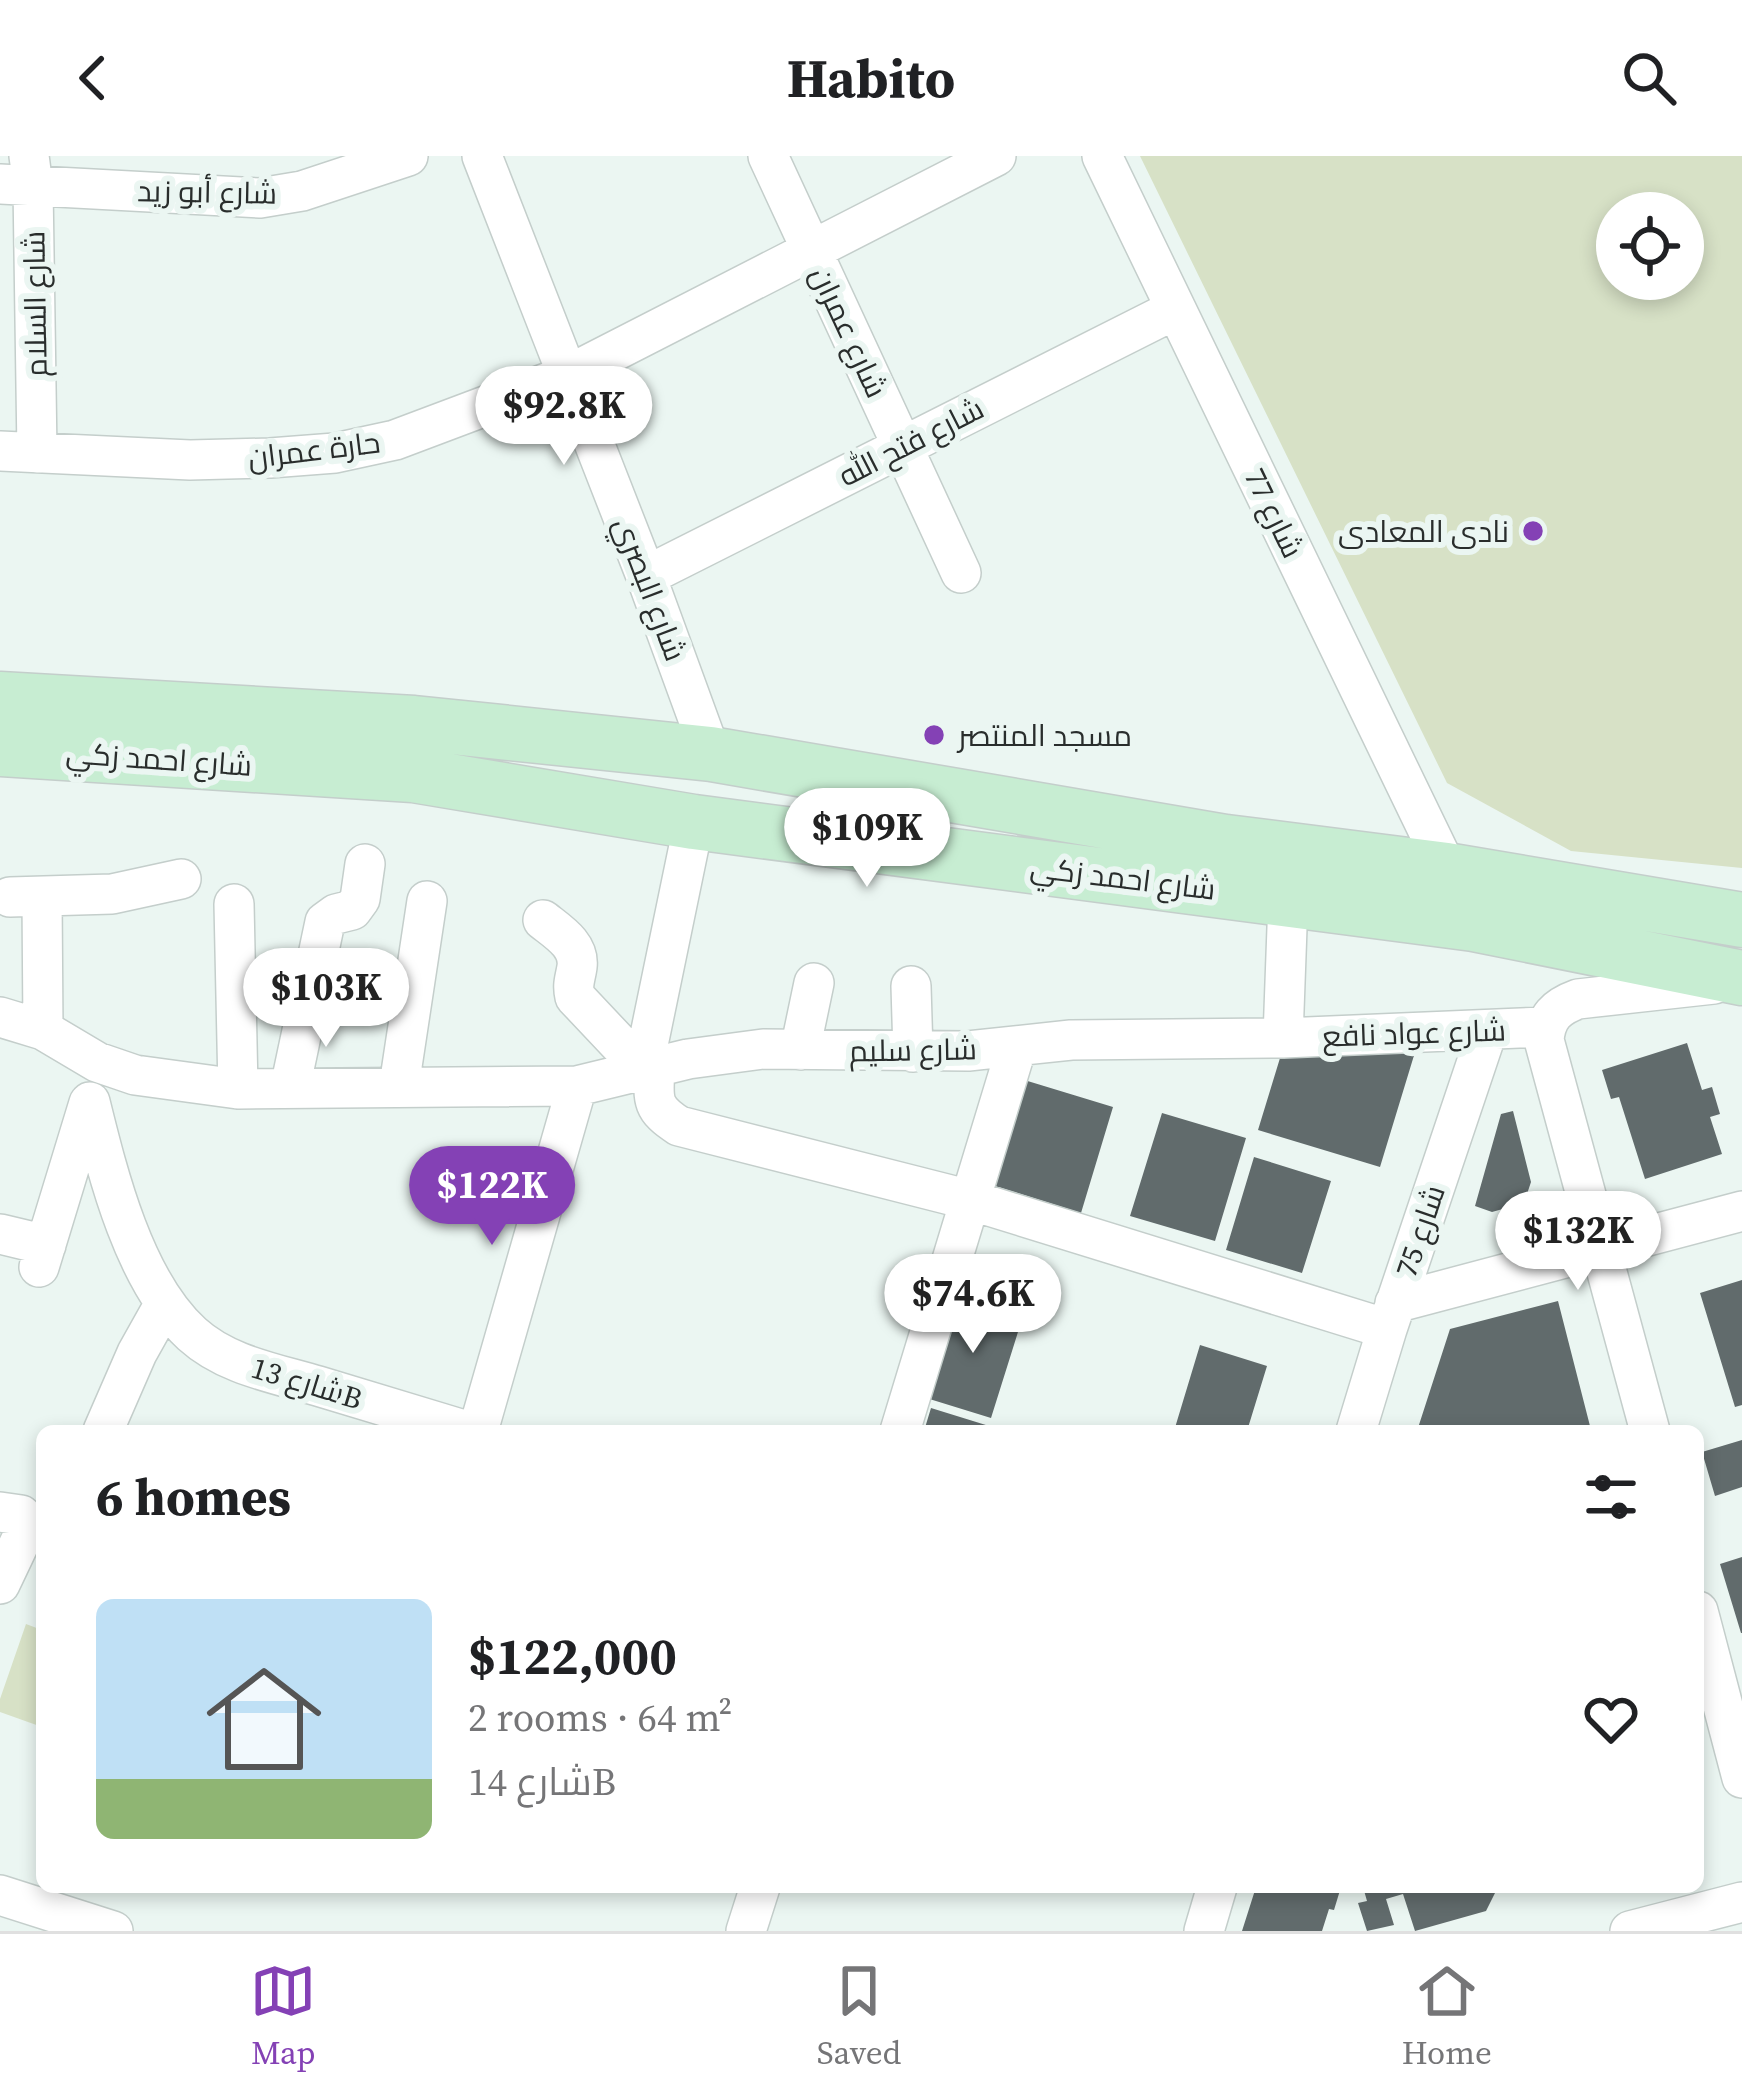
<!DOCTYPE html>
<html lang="en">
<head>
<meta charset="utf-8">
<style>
  body { margin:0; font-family:"Source Serif 4",Cairo,serif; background:#f6f6f6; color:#202124; height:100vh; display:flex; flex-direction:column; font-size:45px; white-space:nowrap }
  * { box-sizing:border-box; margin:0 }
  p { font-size:39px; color:#757577 }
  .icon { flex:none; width:66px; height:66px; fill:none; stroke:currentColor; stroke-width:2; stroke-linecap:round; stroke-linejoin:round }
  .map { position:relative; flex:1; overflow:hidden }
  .sheet { position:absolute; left:36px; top:1269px; width:1668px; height:468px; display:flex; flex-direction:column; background:#fff; border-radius:18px; box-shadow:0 6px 18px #0003 }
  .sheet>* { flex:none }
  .fabs { position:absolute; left:1596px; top:36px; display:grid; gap:24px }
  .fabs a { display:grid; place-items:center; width:108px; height:108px; border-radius:50%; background:#fff; box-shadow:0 6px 18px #0003; font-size:60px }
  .price { position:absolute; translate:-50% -102px; padding:0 27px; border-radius:42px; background:#fff; color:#222; font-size:39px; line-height:78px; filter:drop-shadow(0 3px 6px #0008) }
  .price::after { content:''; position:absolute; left:50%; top:72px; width:36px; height:27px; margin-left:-18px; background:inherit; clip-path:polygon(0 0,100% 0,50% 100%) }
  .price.active { background:#8441b5; color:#fff }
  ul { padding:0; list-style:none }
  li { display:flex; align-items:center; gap:36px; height:300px; padding:0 60px }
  li span { display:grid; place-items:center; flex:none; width:336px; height:240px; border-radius:18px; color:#555 }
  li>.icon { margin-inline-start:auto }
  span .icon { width:144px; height:144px; fill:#fffc; stroke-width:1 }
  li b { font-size:51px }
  h2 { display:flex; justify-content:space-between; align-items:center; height:144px; padding:0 60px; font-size:51px }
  header { display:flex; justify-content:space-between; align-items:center; height:156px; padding:0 60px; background:#fff; font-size:54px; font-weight:700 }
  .tabs { display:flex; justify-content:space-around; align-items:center; height:168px; border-top:3px solid #e0e0e0; background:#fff; font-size:33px; color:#757577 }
  .tabs a { display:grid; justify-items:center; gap:6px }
  .tabs .active { color:#8441b5 }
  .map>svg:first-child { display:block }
</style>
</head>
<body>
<header><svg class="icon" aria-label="back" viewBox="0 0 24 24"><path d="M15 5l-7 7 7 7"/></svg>Habito<svg class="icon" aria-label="search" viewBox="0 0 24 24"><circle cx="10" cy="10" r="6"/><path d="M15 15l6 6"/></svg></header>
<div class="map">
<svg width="1742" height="1775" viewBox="0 0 1742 1775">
  <rect width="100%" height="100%" fill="#ebf6f2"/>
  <!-- green -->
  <path fill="#d7e1c6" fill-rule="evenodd" d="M1140 0H1742V712L1571 695 1447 627ZM1617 57H1683V123H1617Z
    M26 1468 42 1474V1571L0 1556V1543Z"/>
  <!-- building -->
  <path fill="#616b6c" d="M1419 883 1380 1011 1258 974 1284 889Z
    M1687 887 1702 934 1712 931 1720 958 1710 961 1722 998 1645 1023 1619 941 1611 943 1602 914Z
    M1021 923 1113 951 1081 1057 989 1028Z
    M1513 955 1531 1026 1524 1047 1492 1056 1475 1050 1501 958Z
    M1162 957 1246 982 1215 1085 1130 1060Z
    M1254 1001 1331 1025 1302 1117 1226 1094Z
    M1742 1124V1249L1735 1251 1700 1137Z
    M954 1139 1023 1160 991 1262 923 1241Z
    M1558 1145 1590 1270 1570 1275H1417L1450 1173Z
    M1200 1189 1267 1210 1247 1275H1174Z
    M931 1252 1002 1274V1275H924Z
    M1742 1284V1331L1715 1340 1702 1296Z
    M1742 1401V1477H1741L1720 1408Z
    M1256 1731H1341L1334 1754 1329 1753 1322 1775H1242Z
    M1363 1731H1498L1486 1755 1415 1775 1403 1738 1386 1743 1394 1769 1367 1775 1358 1747 1367 1745Z"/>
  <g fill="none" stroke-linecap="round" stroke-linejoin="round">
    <defs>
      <path id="street" d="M29 0 33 30 37 297
        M482 0 646 420 711 598
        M768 0 961 417
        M1102 0 1455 730
        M0 28 260 42 302 35 408 0
        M0 295 190 304 270 302 335 297 395 284 568 219 996 0
        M646 420 1176 153
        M10 741 112 738 181 723
        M42 741 43 874
        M234 748 238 933
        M543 764C558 776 580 789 577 811 575 824 572 828 575 841L643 913
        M911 830 913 896
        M0 861 43 874 97 906 135 919 238 933 577 930 688 903 763 893 968 895 1071 884 1283 882 1545 871
        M1283 882 1288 744
        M800 894 814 827
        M655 912C653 944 651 952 679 970L970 1044 1387 1173
        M643 913 694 666
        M399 930 427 745
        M290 932 325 766 336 758 352 754 360 743 365 708
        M90 946C108 1019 134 1125 192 1178 226 1209 274 1217 318 1230 367 1245 417 1260 467 1275
        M0 1078 46 1089
        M39 1111 89 947
        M1395 1147 1742 1055
        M103 1275 137 1197 165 1147
        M478 1275 577 930
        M900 1275 1017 890
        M1356 1275 1387 1173 1487 876
        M1650 1275 1544 884C1546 861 1556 851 1578 843L1714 828
        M0 1356 21 1359 29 1367 0 1428
        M1698 1455 1742 1622
        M0 1739 113 1775
        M746 1775 760 1731
        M1204 1775 1217 1731
        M1630 1775 1742 1746"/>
      <path id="secondary" d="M0 543 414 567 711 598 1226 686 1447 714 1742 764
        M0 593 413 619 694 666 1474 768 1742 822"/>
    </defs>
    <!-- street casing -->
    <use href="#street" stroke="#c4cecb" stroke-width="42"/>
    <!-- secondary casing -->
    <use href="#secondary" stroke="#c4cecb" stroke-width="57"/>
    <!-- street -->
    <use href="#street" stroke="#fff" stroke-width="39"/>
    <!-- secondary -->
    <use href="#secondary" stroke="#c7edd2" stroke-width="54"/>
  </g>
  <!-- markers -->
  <g fill="#8441b5" stroke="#ebf6f2" stroke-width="4.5">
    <circle cx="1533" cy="375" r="12"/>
    <circle cx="934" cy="579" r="12"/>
  </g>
  <g text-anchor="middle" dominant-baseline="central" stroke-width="12" stroke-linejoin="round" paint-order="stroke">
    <!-- street labels -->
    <g font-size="30" fill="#292d2c" stroke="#ebf6f2">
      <text transform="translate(207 36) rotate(1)">شارع أبو زيد</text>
      <text transform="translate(35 148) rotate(-91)">شارع السلام</text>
      <text transform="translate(849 176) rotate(65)">شارع عمران</text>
      <text transform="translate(911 286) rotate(-27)">شارع فتح الله</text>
      <text transform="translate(314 294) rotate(-7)">حارة عمران</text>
      <text transform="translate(1274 357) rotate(64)">شارع 77</text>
      <text transform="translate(650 433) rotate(69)">شارع البصري</text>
      <text transform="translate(159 603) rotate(4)">شارع احمد زكي</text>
      <text transform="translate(1123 722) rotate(7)">شارع احمد زكي</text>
      <text transform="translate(1414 877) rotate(-2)">شارع عواد نافع</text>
      <text transform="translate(913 894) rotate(-1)">شارع سليم</text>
      <text transform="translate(1420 1075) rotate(-71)">شارع 75</text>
      <text transform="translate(307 1227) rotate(17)">شارع 13B</text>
    </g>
    <!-- poi labels -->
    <g font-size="30" fill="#292d2c" stroke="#ebf6f2" text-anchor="end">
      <text x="1509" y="375">نادى المعادى</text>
      <text x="958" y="579" text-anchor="start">مسجد المنتصر</text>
    </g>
  </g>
</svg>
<div class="fabs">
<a><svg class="icon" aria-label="locate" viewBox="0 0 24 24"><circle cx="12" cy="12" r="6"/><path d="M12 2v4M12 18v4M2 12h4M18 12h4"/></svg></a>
</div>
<b class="price" style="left:564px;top:312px">$92.8K</b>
<b class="price" style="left:867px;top:734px">$109K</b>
<b class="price" style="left:326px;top:894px">$103K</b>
<b class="price active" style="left:492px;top:1092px">$122K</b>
<b class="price" style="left:1578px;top:1137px">$132K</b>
<b class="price" style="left:973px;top:1200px">$74.6K</b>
<section class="sheet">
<h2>6 homes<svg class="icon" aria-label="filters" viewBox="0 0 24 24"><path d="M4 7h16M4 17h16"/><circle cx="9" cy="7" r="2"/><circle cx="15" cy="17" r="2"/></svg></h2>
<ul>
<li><span style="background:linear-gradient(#bfe0f5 75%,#8fb573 0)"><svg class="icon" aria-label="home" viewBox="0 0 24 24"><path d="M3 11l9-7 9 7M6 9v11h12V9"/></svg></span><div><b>$122,000</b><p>2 rooms · 64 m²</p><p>شارع 14B</p></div><svg class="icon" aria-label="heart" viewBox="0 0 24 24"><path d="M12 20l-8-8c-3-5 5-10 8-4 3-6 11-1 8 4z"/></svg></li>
</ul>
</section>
</div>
<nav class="tabs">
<a class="active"><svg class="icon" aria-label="map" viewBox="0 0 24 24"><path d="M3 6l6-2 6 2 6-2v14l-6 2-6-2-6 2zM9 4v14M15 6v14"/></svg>Map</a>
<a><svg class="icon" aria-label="saved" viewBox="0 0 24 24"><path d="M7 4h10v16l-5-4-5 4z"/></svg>Saved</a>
<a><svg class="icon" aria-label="home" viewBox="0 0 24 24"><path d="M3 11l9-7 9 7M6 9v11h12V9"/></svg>Home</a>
</nav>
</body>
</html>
